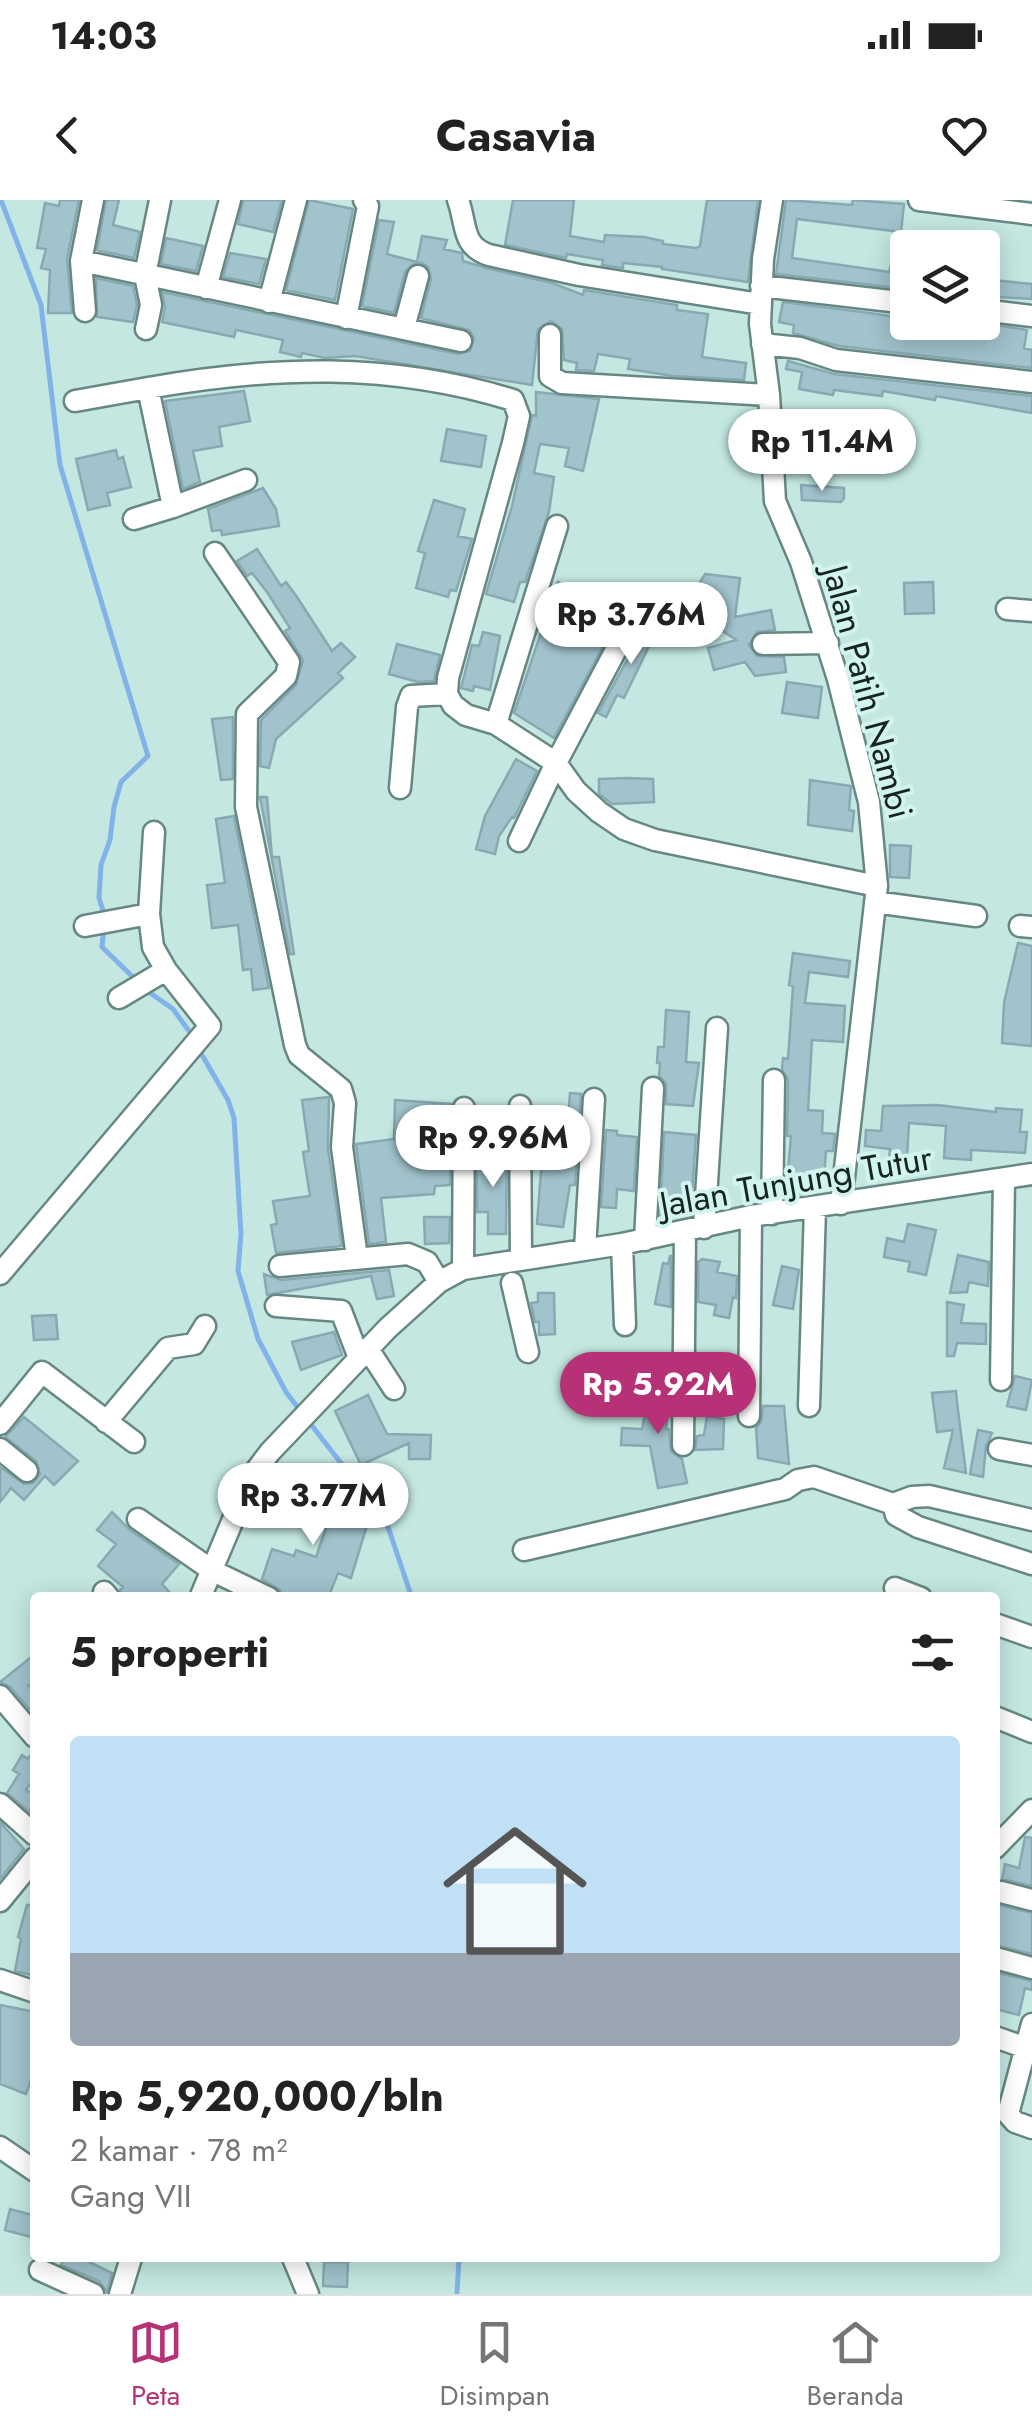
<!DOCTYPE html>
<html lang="id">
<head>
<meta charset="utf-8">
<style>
  body { margin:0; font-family:Jost,sans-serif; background:#f6f6f6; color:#222; height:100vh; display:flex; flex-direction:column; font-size:38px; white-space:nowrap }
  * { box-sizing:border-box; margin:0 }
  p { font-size:32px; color:#767676 }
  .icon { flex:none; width:55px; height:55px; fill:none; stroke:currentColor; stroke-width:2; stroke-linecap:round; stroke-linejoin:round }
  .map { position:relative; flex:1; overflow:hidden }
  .sheet { position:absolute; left:30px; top:1392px; width:970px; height:670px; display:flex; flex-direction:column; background:#fff; border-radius:10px; box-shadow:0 5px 25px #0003 }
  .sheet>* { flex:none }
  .fabs { position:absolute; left:890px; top:30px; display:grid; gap:20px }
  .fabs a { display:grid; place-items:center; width:110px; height:110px; border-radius:10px; background:#fff; box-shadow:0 5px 25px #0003; font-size:50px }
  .price { position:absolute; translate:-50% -85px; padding:0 22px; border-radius:35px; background:#fff; color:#222; font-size:32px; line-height:65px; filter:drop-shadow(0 2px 5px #0008) }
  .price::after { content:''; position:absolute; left:50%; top:60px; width:30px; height:22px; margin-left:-15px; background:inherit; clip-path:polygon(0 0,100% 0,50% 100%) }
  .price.active { background:#b63176; color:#fff }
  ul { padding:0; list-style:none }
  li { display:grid; align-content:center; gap:20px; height:530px; padding:0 40px }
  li+li { border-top:2px solid #e0e0e0 }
  li span { display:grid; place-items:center; height:310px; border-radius:10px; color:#555 }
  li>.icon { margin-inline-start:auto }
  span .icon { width:180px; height:180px; fill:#fffc; stroke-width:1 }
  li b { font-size:42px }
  h2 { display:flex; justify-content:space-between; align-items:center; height:120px; padding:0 40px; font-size:42px }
  .status { display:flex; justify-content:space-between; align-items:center; height:70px; padding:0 50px; background:#fff; direction:ltr }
  .status svg { height:28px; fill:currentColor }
  header { display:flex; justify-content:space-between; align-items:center; height:130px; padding:0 40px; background:#fff; font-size:45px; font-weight:700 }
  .tab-bar { display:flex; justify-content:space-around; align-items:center; height:140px; border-top:2px solid #e0e0e0; background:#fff; font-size:28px; color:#767676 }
  .tab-bar a { display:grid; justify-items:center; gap:5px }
  .tab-bar .active { color:#b63176 }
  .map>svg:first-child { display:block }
</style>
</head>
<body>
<div class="status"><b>14:03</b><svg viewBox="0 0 49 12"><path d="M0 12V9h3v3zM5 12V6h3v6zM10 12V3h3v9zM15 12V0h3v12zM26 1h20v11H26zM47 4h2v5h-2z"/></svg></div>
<header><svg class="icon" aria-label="back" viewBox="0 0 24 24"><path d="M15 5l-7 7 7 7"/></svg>Casavia<svg class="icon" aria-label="heart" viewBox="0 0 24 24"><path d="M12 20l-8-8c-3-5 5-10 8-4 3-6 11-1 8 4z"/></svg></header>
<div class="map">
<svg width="1032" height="2094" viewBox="0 0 1032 2094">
  <rect width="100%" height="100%" fill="#c4e8e1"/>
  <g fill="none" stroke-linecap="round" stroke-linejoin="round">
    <!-- stream -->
    <path stroke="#81b3e8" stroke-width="5" d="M1 0 41 105 60 265 148 556 121 582 114 607 110 640 101 665 99 698 105 717
      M104 728 102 747 138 782
      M146 790 173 809 194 838
      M198 848 228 900 234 918 241 1034 238 1071 258 1139 286 1192 302 1213
      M309 1222 386 1321 412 1398
      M457 2094 459 2058"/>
  </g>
  <!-- building -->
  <path fill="#a1c3cc" stroke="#88a9b2" stroke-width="2.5" d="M60 0H79L67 59 72 113H48L50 70 41 68 46 49 37 48 45 3 59 6Z
    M106 0H119L113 25 140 32 134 58 97 50Z
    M243 0H282L273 32 238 24Z
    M309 0 353 9 335 100 286 90Z
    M513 0H574L570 36 604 42 605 35 644 37 663 41V44L696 48 700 46 707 0H758L748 82 662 69V67L623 63V68L602 65 603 60 567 54 566 58 505 45Z
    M786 0 852 5 853 0 904 4 901 32 797 19 792 58 890 72V68L908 70V89L776 74Z
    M379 20 394 22 387 54 417 62 422 36 447 40 444 49 462 53 463 61 486 68 552 83 583 95 584 90 677 105V110L708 114 702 157 746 163 744 180 673 176 628 169 630 159 598 154 594 171 576 170 577 163 564 160 562 129 551 121 538 129 532 185 355 156 325 158 302 153 301 157 280 152 283 140 236 130 234 137 162 122 165 107 162 92 458 154 470 151 474 138 469 130 421 118 431 79 428 67 422 63H414L405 72 394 113 362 106Z
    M166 38 203 46 196 71 161 64Z
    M230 53 266 59 259 84 223 77Z
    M96 78 133 86 137 105 133 122 97 117Z
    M982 79 1032 84V99L982 96Z
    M783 102 877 114 908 119V122H977L1027 130 1024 148 1032 150V168L839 146 793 133 794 125 779 122Z
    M788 161 834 174 1032 196V213L936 196 935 200 883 191 882 196 834 190 833 195 799 189 802 172 786 169Z
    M244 191 250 221 219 227 222 246 193 251 200 282 183 289 165 201Z
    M536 192 599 199 583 271 565 266 569 248 540 244 534 273 554 277 549 312 525 382H520L514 402 486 394 512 306 532 215 536 216Z
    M447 229 486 236 481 267 441 261Z
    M116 250 118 259 123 257 131 287 107 293 110 305 88 310 76 259Z
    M801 285 844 288V298L841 302 802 300Z
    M263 288 276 309 279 326 222 335 221 330 212 331 208 309Z
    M434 300 465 309 458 336 472 339 456 391 450 390 448 397 416 388 425 353 418 351Z
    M257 349 281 386 286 382 297 397 332 451 341 443 355 457 338 473 343 478 276 539 269 568 260 566 261 520 296 485 303 460 285 431 290 428 267 392 252 373 247 376 237 361Z
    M705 374 740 378 735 417 771 410 775 430 757 432 749 445 757 456 784 457 786 472 755 476 745 462 714 470 708 448 736 440 685 406Z
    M558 382 620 410 625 402 626 403 554 538 514 513Z
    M933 382 934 413 905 414 904 383Z
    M648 422 662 427 658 437 655 434 624 498 617 495 606 517 598 513Z
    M483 432 500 436 490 490 474 486 473 491 461 488 472 445 479 446Z
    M397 444 440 455 434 481 418 482 389 474Z
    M787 482 822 487 818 518 782 513Z
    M233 517V579L221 580 212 519Z
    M516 559 537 571 514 618 512 617 499 636 495 654 476 649 485 616Z
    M627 578 653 579 654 602 612 604 599 594V579Z
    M810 580 851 586 849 610 854 611 852 631 808 625Z
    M260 597H267L272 657H279L294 754H290Z
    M234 616 269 788 253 790 251 769 243 770 238 725 212 728 207 685 225 683 216 619Z
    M890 645 911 646 909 678 890 677Z
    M1018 743 1032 746V846L1002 843 1004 803Z
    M793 753 850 761 848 777 809 772 805 803 845 806 843 842 812 840 808 910 823 911 822 933 835 934 833 951H826L823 990 804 994 786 993 791 936H787L788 880 782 869 783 858 788 859 793 786 789 785Z
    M666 810 689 812 686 862 699 863 693 906 666 904V883L659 876 660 863H657L658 847H664Z
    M570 893 581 894 575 985H570L563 1027 537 1024 545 919 568 921Z
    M329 897 328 949 342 1046 276 1053 271 1025 277 1024 273 1001 310 996 303 952 309 951 302 900Z
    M395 900 451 904 450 985 435 986 434 994 381 998 386 1042 369 1044 356 944 394 939Z
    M937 905 996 912V908L1022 910 1020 932H1027L1025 953 971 950V960L944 958 946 926 909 923 907 957H914L913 973 888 971 890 949 865 946 866 930 881 931 883 906Z
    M606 930 617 931V935L637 937 634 991 617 989 616 1008 601 1007Z
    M664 932 696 935 691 1009 675 1008 674 1017 660 1016Z
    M507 952 506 1034H488V1012H477V953Z
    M424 1017H450L449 1043 425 1044Z
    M908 1024 936 1030 926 1075 908 1071 910 1062 884 1057 887 1038 904 1042Z
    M958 1055 989 1062 988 1086 969 1082 967 1092 950 1093Z
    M670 1056H671V1107L655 1104 663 1063 668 1064Z
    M702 1059 720 1062 717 1072 737 1076 736 1098 733 1097 729 1118 714 1115 716 1105 698 1102V1062Z
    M782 1066 799 1070 793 1109 773 1105Z
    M389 1070 394 1096 377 1099 371 1076 267 1095 264 1074 281 1080Z
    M538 1093H554L555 1134 539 1135V1122H535L531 1103 538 1102Z
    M947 1102 964 1105 961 1123 986 1124V1144L957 1143 954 1156H947Z
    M56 1115 58 1139 34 1140 32 1116Z
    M334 1132 342 1155 301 1170 292 1142Z
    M703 1156 726 1161 722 1181 698 1177Z
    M653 1175 667 1178 663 1197 670 1199 666 1229H669L671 1251 682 1259 687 1283 658 1288 650 1246 621 1245 622 1228 642 1229Z
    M1015 1176 1032 1180 1026 1210 1007 1206Z
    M956 1191 957 1202 966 1273 944 1268 953 1230 937 1232 932 1193Z
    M368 1195 387 1234 431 1235 430 1259H409V1243L361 1265 335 1211Z
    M763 1206H784L789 1264 758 1258 756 1228 761 1222Z
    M707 1216 724 1219 723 1249 695 1250 697 1236 704 1235Z
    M24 1217 78 1261 54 1285 45 1276 24 1300 11 1288 0 1302V1267L24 1284 33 1283 40 1274 36 1261 5 1237Z
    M978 1230 992 1233 986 1246 983 1277 970 1274Z
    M280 1278 318 1296 314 1304 324 1311 367 1325 351 1378 338 1373 328 1398H283L280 1390 262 1379 272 1349 294 1356 296 1350 316 1357 326 1328 269 1303Z
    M112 1312 130 1330 179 1364 162 1384 175 1398H122L120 1390 123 1387 98 1366 116 1344 97 1330Z
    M35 1454V1480L28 1486 35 1494V1508L31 1511 10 1487 0 1482Z
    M34 1550 35 1582 32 1581 26 1590 35 1595V1602L29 1612 7 1593 19 1574 13 1570 22 1555 28 1559Z
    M0 1622 24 1649 0 1679Z
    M1025 1637 1032 1638V1686L1002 1679 1005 1664 1019 1668Z
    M35 1697V1776L15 1771 21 1739 18 1737 27 1705H31Z
    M995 1704 1032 1713V1754L995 1745Z
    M995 1772 1032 1781V1790L1025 1788 1019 1815 995 1809Z
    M0 1805 35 1812V1868L26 1894 0 1884Z
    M10 2009 32 2015 35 2038 5 2030Z
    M65 2058H81L112 2073 107 2092 99 2081 61 2065Z
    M324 2062H348L347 2087 323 2086Z"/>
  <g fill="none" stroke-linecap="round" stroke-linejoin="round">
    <defs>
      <path id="minor" d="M458 0C467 24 461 46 489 55L579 75 760 104
        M772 0 763 59 760 124 769 195 775 301 801 362 838 479 869 602 877 686 841 1004
        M919 0 1032 14
        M81 61 461 141
        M761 86 908 103
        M206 88 230 0
        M269 102 296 0
        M982 110 1032 116
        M85 111 81 61 93 0
        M346 118 368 6 364 0
        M404 128 418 76
        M146 129 151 105 145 75 160 0
        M550 135V176L562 183 769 195
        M762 144 800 148 836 160 1032 182
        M75 201 148 188
        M173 307 246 280
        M134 319 173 307 148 188C273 166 390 162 513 200L519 216 513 243 448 478 447 494 453 505 466 515 496 524 556 563 576 591 599 612 624 629 655 640 877 686
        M215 353 289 462 286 476 247 514 246 607 295 845 299 855 341 889 345 903 342 947 357 1058
        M1007 409 1032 411
        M763 444 828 443
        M496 524 557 326
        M400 588 407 507 411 496 447 494
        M519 641 556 563 636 412 648 407 679 418
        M875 702 976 716
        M85 726 149 714 154 632
        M1020 726 1032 727
        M119 798 166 770
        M520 906 521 1060
        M772 1014 774 880
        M704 1028 717 828
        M645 1040 653 888
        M622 1044 625 1125
        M585 1049 594 899
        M280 1066 408 1054 427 1062 439 1082
        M463 1069 464 908
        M0 1074 210 826 166 770 153 747 149 714
        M512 1083 528 1152
        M276 1106 341 1111 359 1158
        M368 1149 394 1189
        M1001 1180 1004 979
        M809 1206 815 1008
        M749 1216 751 1016
        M106 1222 168 1148 194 1144 205 1126
        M0 1224 42 1172 134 1242
        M683 1245 685 1032
        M0 1249 27 1271
        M999 1249 1032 1255
        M893 1304 912 1297 929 1296 1032 1320
        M138 1319 213 1371 269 1398
        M524 1350 785 1289 798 1280 814 1277 893 1304 896 1315 918 1327 1032 1364
        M895 1388 921 1398
        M104 1392 109 1398
        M200 1398 251 1277 270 1252 388 1128 439 1082 463 1069 622 1044 751 1016 1032 974
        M995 1424 1032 1437
        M0 1496 35 1537
        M995 1517 1032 1532
        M0 1604 35 1635
        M995 1648 1032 1610
        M1001 1692 1032 1700
        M0 1701 35 1658
        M995 1758 1032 1768
        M0 1780 35 1792
        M1032 1824 1008 1914 1015 1922 1032 1928
        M995 1837 1032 1850
        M0 1947 35 1971
        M293 2058 308 2094
        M40 2070 93 2094
        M120 2094 131 2058"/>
    </defs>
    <!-- minor casing -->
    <use href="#minor" stroke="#678882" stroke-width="25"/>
    <!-- minor -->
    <use href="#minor" stroke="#fff" stroke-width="20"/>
  </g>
  <g text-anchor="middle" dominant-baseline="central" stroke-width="8" stroke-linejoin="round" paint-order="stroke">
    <!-- street labels -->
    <g font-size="35" fill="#172422" stroke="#d1f5ee">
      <text transform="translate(868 492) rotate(75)">Jalan Patih Nambi</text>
      <text transform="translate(796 981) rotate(-10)">Jalan Tunjung Tutur</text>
    </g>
  </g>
</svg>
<div class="fabs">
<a><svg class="icon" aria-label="layers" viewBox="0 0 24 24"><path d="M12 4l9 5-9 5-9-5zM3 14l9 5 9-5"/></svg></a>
</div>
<b class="price" style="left:822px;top:294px">Rp 11.4M</b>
<b class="price" style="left:631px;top:467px">Rp 3.76M</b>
<b class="price" style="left:493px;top:990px">Rp 9.96M</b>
<b class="price active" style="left:658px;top:1237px">Rp 5.92M</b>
<b class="price" style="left:313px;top:1348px">Rp 3.77M</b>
<section class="sheet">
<h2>5 properti<svg class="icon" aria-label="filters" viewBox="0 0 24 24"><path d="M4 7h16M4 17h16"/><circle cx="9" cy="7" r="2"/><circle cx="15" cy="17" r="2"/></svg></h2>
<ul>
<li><span style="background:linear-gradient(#bfe0f5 70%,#9aa5b1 0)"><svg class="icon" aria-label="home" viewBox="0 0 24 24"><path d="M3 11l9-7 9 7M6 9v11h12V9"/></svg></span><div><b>Rp 5,920,000/bln</b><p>2 kamar · 78 m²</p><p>Gang VII</p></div></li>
</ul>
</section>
</div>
<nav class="tab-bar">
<a class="active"><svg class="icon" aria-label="map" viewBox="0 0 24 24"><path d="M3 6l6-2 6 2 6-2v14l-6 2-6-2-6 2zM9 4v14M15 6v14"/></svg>Peta</a>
<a><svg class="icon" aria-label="saved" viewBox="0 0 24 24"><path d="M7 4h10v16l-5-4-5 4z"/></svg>Disimpan</a>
<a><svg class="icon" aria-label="home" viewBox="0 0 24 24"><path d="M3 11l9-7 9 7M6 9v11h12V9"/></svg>Beranda</a>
</nav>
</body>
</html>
